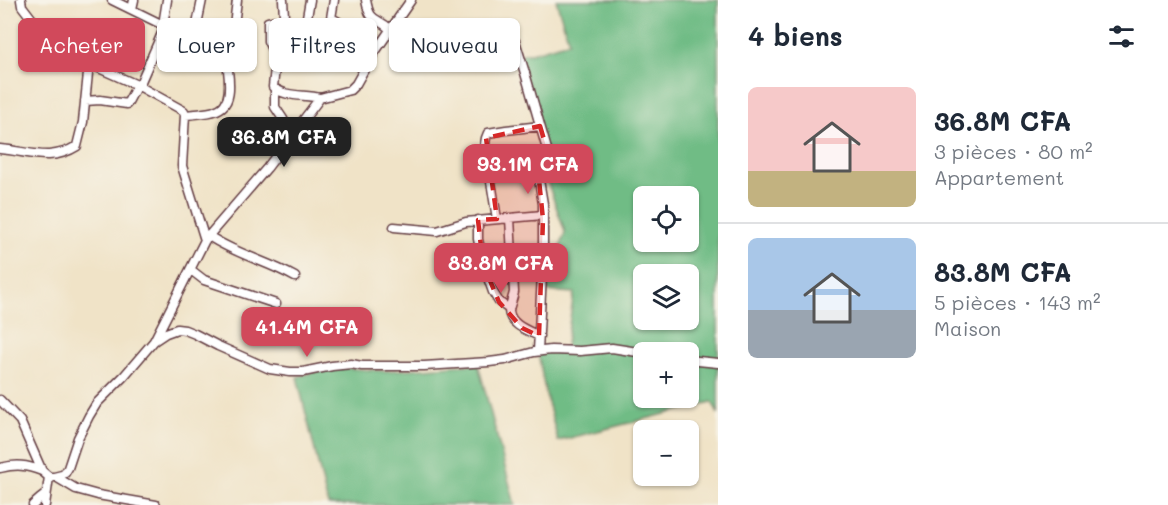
<!DOCTYPE html>
<html lang="fr">
<head>
<meta charset="utf-8">
<style>
  body { margin:0; font-family:Mali,sans-serif; background:#f2f2f3; color:#1f2937; height:100vh; display:flex; flex-direction:column; font-size:22px; white-space:nowrap }
  * { box-sizing:border-box; margin:0 }
  p { font-size:20px; color:#747a83 }
  .icon { flex:none; width:33px; height:33px; fill:none; stroke:currentColor; stroke-width:2; stroke-linecap:round; stroke-linejoin:round }
  .map { position:relative; flex:1; overflow:hidden }
  .sheet { display:flex; flex-direction:column; background:#fff; width:450px }
  .sheet>* { flex:none }
  .hud { position:absolute; left:18px; top:18px; width:570px; height:54px; display:flex; gap:12px }
  .controls { position:absolute; left:633px; top:186px; display:grid; gap:12px }
  .controls a { display:grid; place-items:center; width:66px; height:66px; border-radius:9px; background:#fff; box-shadow:0 2px 4px #0004; font-size:30px }
  .price { position:absolute; translate:-50% -51px; padding:0 14px; border-radius:12px; background:#d1495b; color:#fff; font-size:20px; line-height:39px; filter:drop-shadow(0 2px 3px #0008) }
  .price::after { content:''; position:absolute; left:50%; top:36px; width:18px; height:14px; margin-left:-9px; background:inherit; clip-path:polygon(0 0,100% 0,50% 100%) }
  .price.active { background:#222; color:#fff }
  ul { padding:0; list-style:none }
  li { display:flex; align-items:center; gap:18px; height:150px; padding:0 30px }
  li+li { border-top:2px solid #e0e1e3 }
  li span { display:grid; place-items:center; flex:none; width:168px; height:120px; border-radius:9px; color:#555 }
  li>.icon { margin-inline-start:auto }
  span .icon { width:72px; height:72px; fill:#fffc; stroke-width:1 }
  li b { font-size:26px }
  h2 { display:flex; justify-content:space-between; align-items:center; height:72px; padding:0 30px; font-size:26px }
  .pill { padding:0 21px; border-radius:9px; background:#fff; box-shadow:0 2px 4px #0004; font-size:21px; line-height:54px }
  .pill.active { background:#d1495b; color:#fff }
  main { display:flex; flex:1; min-height:0 }
  .map>svg:first-child { display:block }
</style>
</head>
<body>
<main>
<div class="map">
<svg width="718" height="505" viewBox="0 0 718 505">
  <rect width="100%" height="100%" fill="#f7f3e8"/>
  <filter id="ink" filterUnits="userSpaceOnUse"><feTurbulence type="fractalNoise" baseFrequency=".0167" numOctaves="2"/><feDisplacementMap in="SourceGraphic" scale="12" xChannelSelector="R" yChannelSelector="G"/><feConvolveMatrix kernelMatrix="1 2 1 2 8 2 1 2 1" color-interpolation-filters="sRGB"/></filter>
  <filter id="wash" filterUnits="userSpaceOnUse"><feTurbulence type="fractalNoise" baseFrequency=".008" numOctaves="4" result="noise"/><feDisplacementMap in="SourceGraphic" scale="24" xChannelSelector="R" yChannelSelector="G"/><feGaussianBlur stdDeviation="1.35" result="paint"/><feColorMatrix in="noise" values="0 0 0 0 0 0 0 0 0 0 0 0 0 0 0 0 0 1.4 0 .05"/><feComposite in="paint" operator="in"/></filter>
  <g filter="url(#wash)">
    <rect width="100%" height="100%" fill="#f0e3c7"/>
    <!-- forest -->
    <path fill="#70bc85" stroke="#5d6e58" stroke-width="1.5" fill-rule="evenodd" d="M556 0H718V414L712 402 558 441 545 391 538 353 565 350 574 293 547 291 565 232 545 175V151L519 58 524 53H531L569 42ZM644 196H688V242H644ZM644 274H688V320H644ZM644 352H688V398H644Z
      M478 364 515 505H328L297 377 331 367 384 371Z"/>
  </g>
  <g filter="url(#ink)">
    <g fill="none" stroke-linecap="round" stroke-linejoin="round">
      <defs>
        <path id="street" d="M21 0 22 6 45 36 67 53 81 60 137 85 184 111 185 115 182 166 205 240
          M112 0 163 25V31L139 86
          M283 0 284 16 282 19 268 22V41L276 58 273 87C286 98 305 94 320 98
          M366 0C370 23 375 16 390 29
          M132 9 134 0
          M163 25 167 0
          M163 27 221 47C227 53 227 61 228 70 233 111 222 112 185 115
          M348 37 350 45 361 57 363 71
          M194 39 202 0
          M515 41 525 73 548 153 547 163 539 180 543 204V255L538 351
          M224 51 232 42 237 0
          M315 53 317 46 336 51 339 46 344 48C353 32 345 24 331 18L334 0
          M276 58C282 57 291 56 296 53 303 48 308 10 310 0
          M275 90V107L283 119 287 130 288 142
          M85 101 100 100 127 104 137 85
          M0 149C28 151 50 163 77 146L83 122 89 64
          M510 218 514 292C513 298 509 307 509 311 510 325 529 331 539 336
          M497 219 485 144 486 138 488 133 506 130 540 126
          M478 220V239L483 264 493 292 499 302 509 309
          M394 227 437 231 466 222 543 215
          M209 236C235 254 267 261 295 277
          M191 270 204 280 276 304
          M154 341 205 240 267 168 320 98 350 90 356 84 370 59 411 0
          M688 360 718 363
          M0 400 20 421 42 471 49 477 45 505
          M0 468C17 464 26 465 42 471
          M49 477H54L62 475 65 473 68 468 78 438 89 416 97 403 124 376 154 341 166 333 177 329 185 330 195 334 218 346 270 369 290 372H303L332 366 351 364 362 366H424L489 362 505 360 534 352 551 350 580 351 612 348 644 353
          M56 477 76 489 98 495 156 505
          M33 505 41 498 46 494"/>
      </defs>
      <!-- street casing -->
      <use href="#street" stroke="#633c42" stroke-width="11"/>
      <!-- street -->
      <use href="#street" stroke="#fff" stroke-width="8"/>
    </g>
  </g>
  <!-- marked area -->
  <path fill="#d62828" fill-opacity="0.2" stroke="#d62828" stroke-width="4.5" stroke-dasharray="12 8" stroke-linejoin="round" d="M540 126 548 153 539 180 543 219 539 336 522 328 499 302 483 264 478 220 497 219 486 138Z"/>
</svg>
<div class="controls">
<a><svg class="icon" aria-label="locate" viewBox="0 0 24 24"><circle cx="12" cy="12" r="6"/><path d="M12 2v4M12 18v4M2 12h4M18 12h4"/></svg></a>
<a><svg class="icon" aria-label="layers" viewBox="0 0 24 24"><path d="M12 4l9 5-9 5-9-5zM3 14l9 5 9-5"/></svg></a>
<a>+</a>
<a>−</a>
</div>
<b class="price active" style="left:284px;top:168px">36.8M CFA</b>
<b class="price" style="left:528px;top:195px">93.1M CFA</b>
<b class="price" style="left:501px;top:294px">83.8M CFA</b>
<b class="price" style="left:307px;top:358px">41.4M CFA</b>
<div class="hud">
<a class="pill active">Acheter</a>
<a class="pill">Louer</a>
<a class="pill">Filtres</a>
<a class="pill">Nouveau</a>
</div>
</div>
<section class="sheet">
<h2>4 biens<svg class="icon" aria-label="filters" viewBox="0 0 24 24"><path d="M4 7h16M4 17h16"/><circle cx="9" cy="7" r="2"/><circle cx="15" cy="17" r="2"/></svg></h2>
<ul>
<li><span style="background:linear-gradient(#f6c9c9 70%,#c2b280 0)"><svg class="icon" aria-label="home" viewBox="0 0 24 24"><path d="M3 11l9-7 9 7M6 9v11h12V9"/></svg></span><div><b>36.8M CFA</b><p>3 pièces · 80 m²</p><p>Appartement</p></div></li>
<li><span style="background:linear-gradient(#a9c7e8 60%,#9aa5b1 0)"><svg class="icon" aria-label="home" viewBox="0 0 24 24"><path d="M3 11l9-7 9 7M6 9v11h12V9"/></svg></span><div><b>83.8M CFA</b><p>5 pièces · 143 m²</p><p>Maison</p></div></li>
</ul>
</section>
</main>
</body>
</html>
